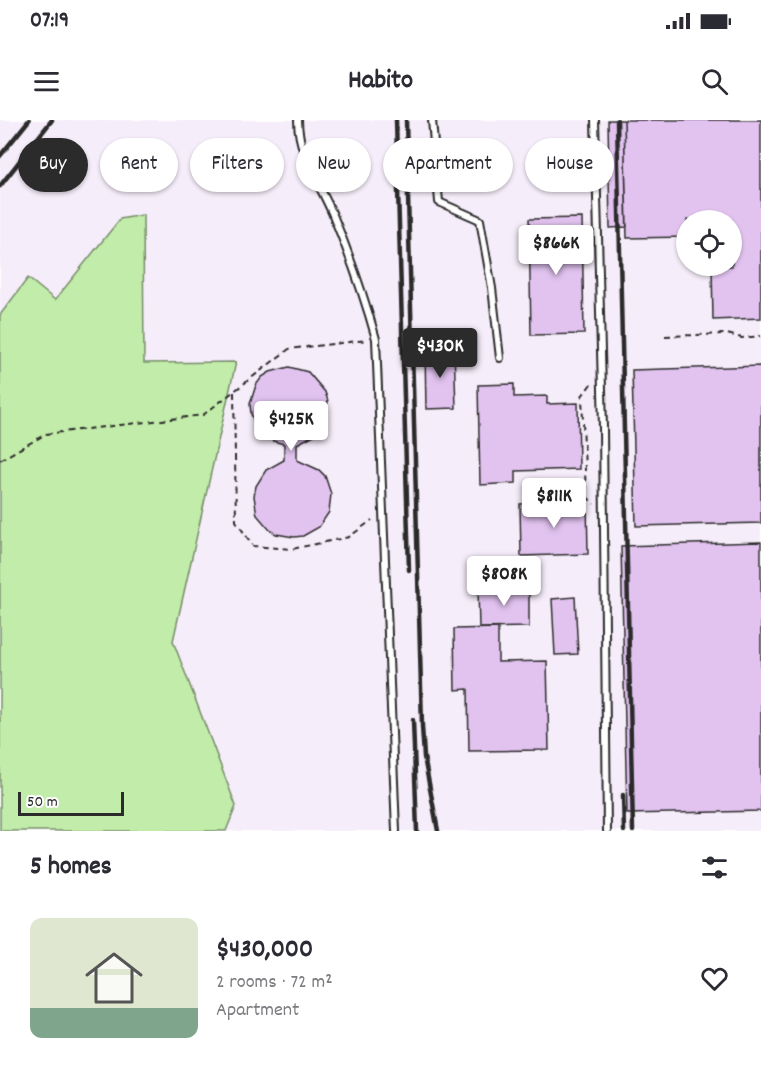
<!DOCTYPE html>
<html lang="en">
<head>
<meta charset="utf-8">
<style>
  body { margin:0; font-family:Dekko,sans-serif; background:#f7f7f7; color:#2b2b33; height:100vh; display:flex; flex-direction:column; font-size:22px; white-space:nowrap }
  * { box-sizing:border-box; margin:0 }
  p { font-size:20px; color:#7c7c81 }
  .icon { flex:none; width:33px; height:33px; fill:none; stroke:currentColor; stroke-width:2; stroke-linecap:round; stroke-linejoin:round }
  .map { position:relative; height:711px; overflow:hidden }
  .panel { display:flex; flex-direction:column; background:#fff; flex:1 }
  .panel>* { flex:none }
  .top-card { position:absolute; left:18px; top:18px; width:726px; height:54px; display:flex; gap:12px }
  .buttons { position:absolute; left:676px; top:90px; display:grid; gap:12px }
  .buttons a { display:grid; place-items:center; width:66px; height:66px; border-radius:50%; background:#fff; box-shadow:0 2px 4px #0004; font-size:30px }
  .scale { position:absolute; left:18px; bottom:15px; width:106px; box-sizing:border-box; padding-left:6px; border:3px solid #2b2b2b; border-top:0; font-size:16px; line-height:21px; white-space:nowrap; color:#2b2b2b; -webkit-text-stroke:4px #fff; paint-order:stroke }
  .price { position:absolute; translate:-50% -51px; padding:0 14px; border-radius:6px; background:#fff; color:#222; font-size:20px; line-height:39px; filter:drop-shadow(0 2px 3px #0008) }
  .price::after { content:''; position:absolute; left:50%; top:36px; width:18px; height:14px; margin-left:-9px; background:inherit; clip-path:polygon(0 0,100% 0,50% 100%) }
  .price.current { background:#2b2b2b; color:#fff }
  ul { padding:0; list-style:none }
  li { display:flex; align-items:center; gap:18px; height:150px; padding:0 30px }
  li span { display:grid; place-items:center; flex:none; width:168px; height:120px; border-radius:12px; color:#555 }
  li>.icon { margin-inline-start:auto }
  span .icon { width:72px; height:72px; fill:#fffc; stroke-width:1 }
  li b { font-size:26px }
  h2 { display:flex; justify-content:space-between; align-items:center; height:72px; padding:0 30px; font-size:26px }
  .pill { padding:0 21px; border-radius:27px; background:#fff; box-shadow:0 2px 4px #0004; font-size:21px; line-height:54px }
  .pill.current { background:#2b2b2b; color:#fff }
  .status { display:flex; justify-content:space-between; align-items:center; height:42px; padding:0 30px; background:#fff; direction:ltr }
  .status svg { height:16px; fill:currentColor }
  header { display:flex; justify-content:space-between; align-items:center; height:78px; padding:0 30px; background:#fff; font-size:27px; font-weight:800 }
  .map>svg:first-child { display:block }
</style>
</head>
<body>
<div class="status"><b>07:19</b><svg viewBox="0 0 49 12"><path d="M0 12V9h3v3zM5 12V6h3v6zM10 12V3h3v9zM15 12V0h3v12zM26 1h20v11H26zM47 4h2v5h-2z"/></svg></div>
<header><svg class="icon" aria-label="menu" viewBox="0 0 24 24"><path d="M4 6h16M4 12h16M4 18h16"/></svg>Habito<svg class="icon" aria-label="search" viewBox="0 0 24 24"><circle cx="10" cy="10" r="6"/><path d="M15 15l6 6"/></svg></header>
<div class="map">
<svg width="761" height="711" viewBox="0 0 761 711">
  <rect width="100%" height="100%" fill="#fff"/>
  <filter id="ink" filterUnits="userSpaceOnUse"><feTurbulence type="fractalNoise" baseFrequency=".0167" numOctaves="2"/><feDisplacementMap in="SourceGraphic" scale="12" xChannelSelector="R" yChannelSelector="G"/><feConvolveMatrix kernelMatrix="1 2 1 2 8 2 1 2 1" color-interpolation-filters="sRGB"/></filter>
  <g filter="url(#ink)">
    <!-- built -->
    <path fill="#f6edfa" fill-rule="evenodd" d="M0 0H761V711H142L120 99 54 181 28 158 0 195ZM687 100H732V146H687Z"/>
    <!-- green -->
    <path fill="#c2eca9" stroke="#768c6a" stroke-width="1.5" d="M143 95 144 243 236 242 173 521 236 686 226 711H0V195L28 158 55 180 120 99Z"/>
    <!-- building -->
    <path fill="#e2c3f0" stroke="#2b2b2b" stroke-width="1.5" d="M608 0H624L627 107 610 108Z
      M624 0H761V198L713 200 712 146H732V100H687V117L627 118Z
      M582 98 584 214 531 215 529 99Z
      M454 228 456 288 426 289 425 229Z
      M761 246V403L636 406 632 250Z
      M289 247 308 252 325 272 328 281 325 299 316 314 297 324V340L319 350 325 356 331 374 329 392 319 407 303 416 294 417 276 414 269 409 257 395 254 376 256 366 266 350 284 340V324L273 321 258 310 251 294 250 284 256 265 262 257 270 252Z
      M514 264V277L547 276V284L578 283 579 349 516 351V363L480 365 478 265Z
      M587 382 588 434 521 436 520 384Z
      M761 422V691L627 694 621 426Z
      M529 467V507L479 508 478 468Z
      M575 477 578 534 555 535 552 479Z
      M498 508V542L547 541 549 630 469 631 468 569 455 570 454 509Z"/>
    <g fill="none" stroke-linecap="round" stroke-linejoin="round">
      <defs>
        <path id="lane" d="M298 0C298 35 320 64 333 95 350 136 364 176 376 219L396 711
          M432 0 439 82 480 100 492 168 500 238
          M595 0 603 308 607 711"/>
      </defs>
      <!-- lane casing -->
      <use href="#lane" stroke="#2b2b2b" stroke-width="10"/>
      <!-- path -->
      <path stroke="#2b2b2b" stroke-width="2" stroke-dasharray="6 4.5" stroke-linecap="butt" d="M665 216 727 214 742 218 761 216
        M591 264 582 276 586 376 594 384
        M234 272 236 401 253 426 292 429 349 417 372 400
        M0 340 46 314 203 295 289 229 367 220"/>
      <!-- lane -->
      <use href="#lane" stroke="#fff" stroke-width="6"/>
      <!-- rail -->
      <path stroke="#2b2b2b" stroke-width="4.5" d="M396 0 409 450
        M406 0 422 606 424 637 438 711
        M617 0 633 711
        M0 36 29 0
        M0 66 52 0
        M413 600 417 711
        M623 675 624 711"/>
    </g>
  </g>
</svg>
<div class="buttons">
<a><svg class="icon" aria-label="locate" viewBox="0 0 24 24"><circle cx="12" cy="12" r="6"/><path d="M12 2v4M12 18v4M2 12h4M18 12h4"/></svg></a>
</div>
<div class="scale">50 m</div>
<b class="price" style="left:556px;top:156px">$866K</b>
<b class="price current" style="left:440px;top:259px">$430K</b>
<b class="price" style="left:291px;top:332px">$425K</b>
<b class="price" style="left:554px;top:409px">$811K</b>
<b class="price" style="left:504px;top:487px">$808K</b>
<div class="top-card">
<a class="pill current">Buy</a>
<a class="pill">Rent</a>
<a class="pill">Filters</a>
<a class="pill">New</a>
<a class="pill">Apartment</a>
<a class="pill">House</a>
</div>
</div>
<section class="panel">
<h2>5 homes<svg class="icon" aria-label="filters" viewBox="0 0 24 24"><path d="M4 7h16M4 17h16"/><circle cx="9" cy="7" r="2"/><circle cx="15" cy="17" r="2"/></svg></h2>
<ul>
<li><span style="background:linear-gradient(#dfe7d0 75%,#7fa58c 0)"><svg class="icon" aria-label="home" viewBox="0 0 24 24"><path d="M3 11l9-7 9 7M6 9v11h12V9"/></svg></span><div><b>$430,000</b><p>2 rooms · 72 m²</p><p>Apartment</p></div><svg class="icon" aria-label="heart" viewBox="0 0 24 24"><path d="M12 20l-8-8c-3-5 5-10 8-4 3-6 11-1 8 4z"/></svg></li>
</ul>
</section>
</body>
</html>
